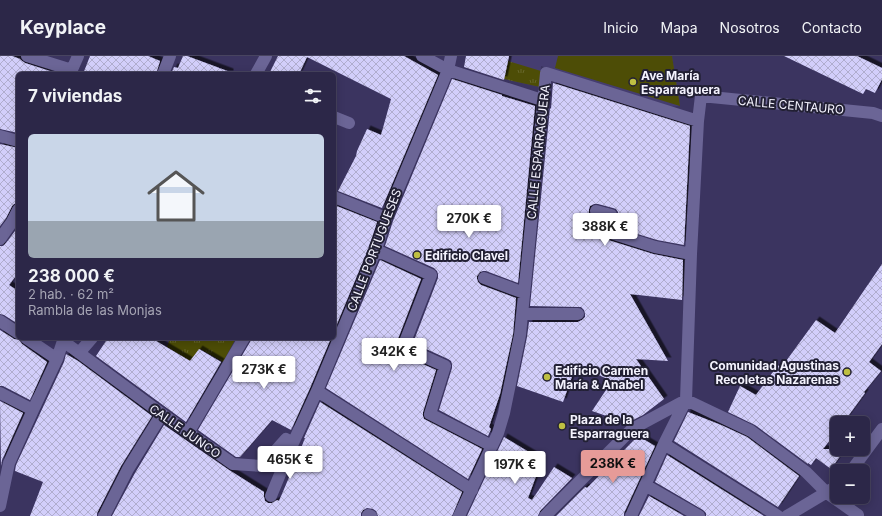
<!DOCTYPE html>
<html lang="es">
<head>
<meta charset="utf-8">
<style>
  body { margin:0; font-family:Inter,sans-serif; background:#383352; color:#f1f3f6; height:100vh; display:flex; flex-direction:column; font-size:15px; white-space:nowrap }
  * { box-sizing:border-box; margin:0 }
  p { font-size:13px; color:#a6a5b4 }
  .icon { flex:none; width:22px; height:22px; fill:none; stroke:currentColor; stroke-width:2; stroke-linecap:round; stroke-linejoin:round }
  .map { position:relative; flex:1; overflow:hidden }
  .details { position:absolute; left:16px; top:16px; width:320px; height:268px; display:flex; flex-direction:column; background:#2c2748; border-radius:6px; box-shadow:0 2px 10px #0003,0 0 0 1px #484460 }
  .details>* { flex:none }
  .fabs { position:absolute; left:830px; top:360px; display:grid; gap:8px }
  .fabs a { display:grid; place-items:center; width:40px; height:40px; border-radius:6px; background:#2c2748; box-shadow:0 2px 10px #0003,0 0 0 1px #484460; font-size:20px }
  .price { position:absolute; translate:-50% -34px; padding:0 9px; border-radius:4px; background:#fff; color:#222; font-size:13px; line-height:26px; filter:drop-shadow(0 1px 2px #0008) }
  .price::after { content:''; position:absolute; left:50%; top:24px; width:12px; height:9px; margin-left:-6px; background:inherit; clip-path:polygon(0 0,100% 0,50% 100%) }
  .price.current { background:#e69b98; color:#111 }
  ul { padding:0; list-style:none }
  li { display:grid; align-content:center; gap:8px; height:212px; padding:0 12px }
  li span { display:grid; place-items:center; height:124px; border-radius:6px; color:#555 }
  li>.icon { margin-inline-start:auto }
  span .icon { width:72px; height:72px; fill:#fffc; stroke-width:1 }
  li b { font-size:17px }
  h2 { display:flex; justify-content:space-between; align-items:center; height:48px; padding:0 12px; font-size:17px }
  header { display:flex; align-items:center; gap:24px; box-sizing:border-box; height:56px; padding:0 20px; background:#2c2748; border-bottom:1px solid #484460 }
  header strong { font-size:19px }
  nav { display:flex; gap:22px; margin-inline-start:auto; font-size:14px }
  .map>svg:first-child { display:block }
</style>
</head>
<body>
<header>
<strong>Keyplace</strong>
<nav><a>Inicio</a><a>Mapa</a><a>Nosotros</a><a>Contacto</a></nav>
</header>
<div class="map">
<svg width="882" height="460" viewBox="0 0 882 460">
  <defs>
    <pattern id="grass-tufts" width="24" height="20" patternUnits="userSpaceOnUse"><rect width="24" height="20" fill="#4d4d06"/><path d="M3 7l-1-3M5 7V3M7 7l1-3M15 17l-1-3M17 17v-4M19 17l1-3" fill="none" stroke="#67672b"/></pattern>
    <pattern id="building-cross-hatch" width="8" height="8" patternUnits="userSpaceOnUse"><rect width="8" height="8" fill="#d2cefa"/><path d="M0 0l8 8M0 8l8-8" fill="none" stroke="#b0adce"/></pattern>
    <filter id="shadow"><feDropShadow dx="3.5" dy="-3.5" stdDeviation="0" flood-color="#0009"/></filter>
  </defs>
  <rect width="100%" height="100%" fill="#3b3460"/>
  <!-- built -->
  <path fill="#453d70" d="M509 0H672L680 50 668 51 541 10 540 31 504 23Z"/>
  <!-- grass -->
  <path fill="url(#grass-tufts)" d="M508 5 541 15 540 31 504 23Z
    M170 282H236L223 306 200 293 190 305 167 291Z"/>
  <!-- pitch -->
  <path fill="#4d4d06" d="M558 0H672L680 50 555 12Z"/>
  <!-- building -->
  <path fill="url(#building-cross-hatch)" filter="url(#shadow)" d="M0 0H12L20 3 22 5 25 7 56 17V18H18V77L0 73Z
    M90 0H148L160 5 156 18H83Z
    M183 0H187L230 16V18H171L174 11 178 12Z
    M278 0H404L438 19 382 152 338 135 356 100 357 95 367 73 381 79 391 43 307 1 299 18H269Z
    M466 0H509L504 24 464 11Z
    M784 0H857L882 12V23L875 37 866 33 863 38Z
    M452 23 502 39V40L535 50 518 227 486 215H483L480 216 477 220V223L478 226 481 229 516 242 513 278 500 338 489 371 491 373 488 380 439 354 452 312V308L451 305 448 303 413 287 438 222V218L437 215 434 212 385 190 393 165Z
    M553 27 690 70 684 189 657 184 618 172V156L616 153 613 152 598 148H594L590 150 589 153V157L591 161 604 165V177L605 181 608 184 653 198 683 204 682 244 630 238 668 305 636 303 664 343 643 359 627 367 592 355 612 325 576 309 563 346 517 330 527 281 529 266H578L582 264 585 261V258L584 254 581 251H578L530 250 550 52 551 53Z
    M0 88 18 92V147L14 148 12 150 6 162 0 170Z
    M334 149 377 166 369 191 334 275Z
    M18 171V217L9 229 18 235V268L4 259 0 258V190H3L6 187Z
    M380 204 421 223 396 288V292L397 296 400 298 436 314 423 356V360L424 363 482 393 468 423 326 332Z
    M882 208V288L869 306 881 315 864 336 865 337 843 367H837V375L823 393H845L831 413 816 402 811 409 808 407V408L755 369 728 356 740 330 756 339 778 309 781 312 816 264 835 277Z
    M0 274 14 283 19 284 22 288 47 306 30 344 3 330H0Z
    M108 282H151L190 305 199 293 221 306 186 366 96 300Z
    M251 282H331L310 332 291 374 272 364 240 401H236L198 374 250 286Z
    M66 298 78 305 152 360 121 410 97 457V460H30L43 426 15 415 16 409 64 306Z
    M0 345 23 357 2 404 1 410Z
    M320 346 462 436 452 460H378L376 455 373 453 367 452 363 454 361 457V460H112L135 417 164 369 229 414 264 436V441L265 445 268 447H272L277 444 279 445 298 400 305 382H304Z
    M688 356 721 369 747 381 799 420 778 451 674 385Z
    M638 380 655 390 624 457V460H556L585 431 587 432Z
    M504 381 542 404 528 442 532 444 554 411 572 422 540 455 538 460H467Z
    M667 399 764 460H706V457L703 454 655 426Z
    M649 440 684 460H639Z"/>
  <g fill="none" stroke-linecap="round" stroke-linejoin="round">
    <!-- minor -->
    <path stroke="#6b6596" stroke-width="12" d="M27 0 72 14
      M422 0 448 14 542 44
      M70 18 78 0
      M163 18 170 0
      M256 18 266 0
      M334 61 349 67
      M0 80 18 85
      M334 141 386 162
      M596 155 611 159V177L655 191 691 198
      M0 183 12 166 18 154
      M376 194 431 219 403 291 445 310 430 358 492 390
      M484 222 524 237
      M522 258H578
      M0 265 18 277
      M26 282 57 303
      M79 297 92 282
      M317 335 472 434
      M0 337 33 354
      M686 344 751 375 806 416 827 437 858 459 857 460
      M188 377 244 282
      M664 388 778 460
      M851 415 882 373
      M645 429 699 460
      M271 440 293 387 317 335 376 194 386 162 448 14 451 0
      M0 450 9 407 33 354 57 303 63 285 162 358 233 408 262 410 286 383 293 387
      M368 459 371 460
      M104 460 128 413 162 358
      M459 460 498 377 504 357 520 279 546 17 698 65
      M545 460 632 373 686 344
      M631 460 664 388 686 344 691 198 698 65 701 40 873 57 882 60
      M787 460 837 430"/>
  </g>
  <!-- markers -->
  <g fill="#bebf42" stroke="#222034" stroke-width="1.5">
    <circle cx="633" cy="26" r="4"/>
    <circle cx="417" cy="199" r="4"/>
    <circle cx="847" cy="316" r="4"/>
    <circle cx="547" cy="321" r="4"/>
    <circle cx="562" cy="370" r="4"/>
  </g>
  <g text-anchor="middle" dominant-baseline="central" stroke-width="4" stroke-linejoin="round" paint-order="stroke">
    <!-- poi labels -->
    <g font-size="12" font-weight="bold" fill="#f4f3fe" stroke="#222034" text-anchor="start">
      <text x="641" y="19">Ave María<tspan x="641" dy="14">Esparraguera</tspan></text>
      <text x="425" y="199">Edificio Clavel</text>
      <text x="839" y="309" text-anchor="end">Comunidad Agustinas<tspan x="839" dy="14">Recoletas Nazarenas</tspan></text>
      <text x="555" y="314">Edificio Carmen<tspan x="555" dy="14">María &amp; Anabel</tspan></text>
      <text x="570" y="363">Plaza de la<tspan x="570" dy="14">Esparraguera</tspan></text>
    </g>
    <!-- street labels -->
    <g font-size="12" fill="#f4f3fe" stroke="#222034">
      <text transform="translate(791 49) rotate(5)">CALLE CENTAURO</text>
      <text transform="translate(538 96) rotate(-84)">CALLE ESPARRAGUERA</text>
      <text transform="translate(374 194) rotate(-69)">CALLE PORTUGUESES</text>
      <text transform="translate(185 375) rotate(35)">CALLE JUNCO</text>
    </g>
  </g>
</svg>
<div class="fabs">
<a>+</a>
<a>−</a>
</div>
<b class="price" style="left:469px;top:183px">270K €</b>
<b class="price" style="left:605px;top:191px">388K €</b>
<b class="price" style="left:394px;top:316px">342K €</b>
<b class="price" style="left:264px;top:334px">273K €</b>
<b class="price" style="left:290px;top:424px">465K €</b>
<b class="price current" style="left:613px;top:428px">238K €</b>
<b class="price" style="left:515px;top:429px">197K €</b>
<section class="details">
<h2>7 viviendas<svg class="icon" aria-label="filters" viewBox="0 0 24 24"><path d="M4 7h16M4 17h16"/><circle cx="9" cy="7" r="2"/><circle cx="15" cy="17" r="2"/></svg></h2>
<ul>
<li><span style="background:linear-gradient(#c9d6e8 70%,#9aa5b1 0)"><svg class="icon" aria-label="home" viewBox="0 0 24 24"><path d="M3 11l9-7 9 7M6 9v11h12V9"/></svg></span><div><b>238 000 €</b><p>2 hab. · 62 m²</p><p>Rambla de las Monjas</p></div></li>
</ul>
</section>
</div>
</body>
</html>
